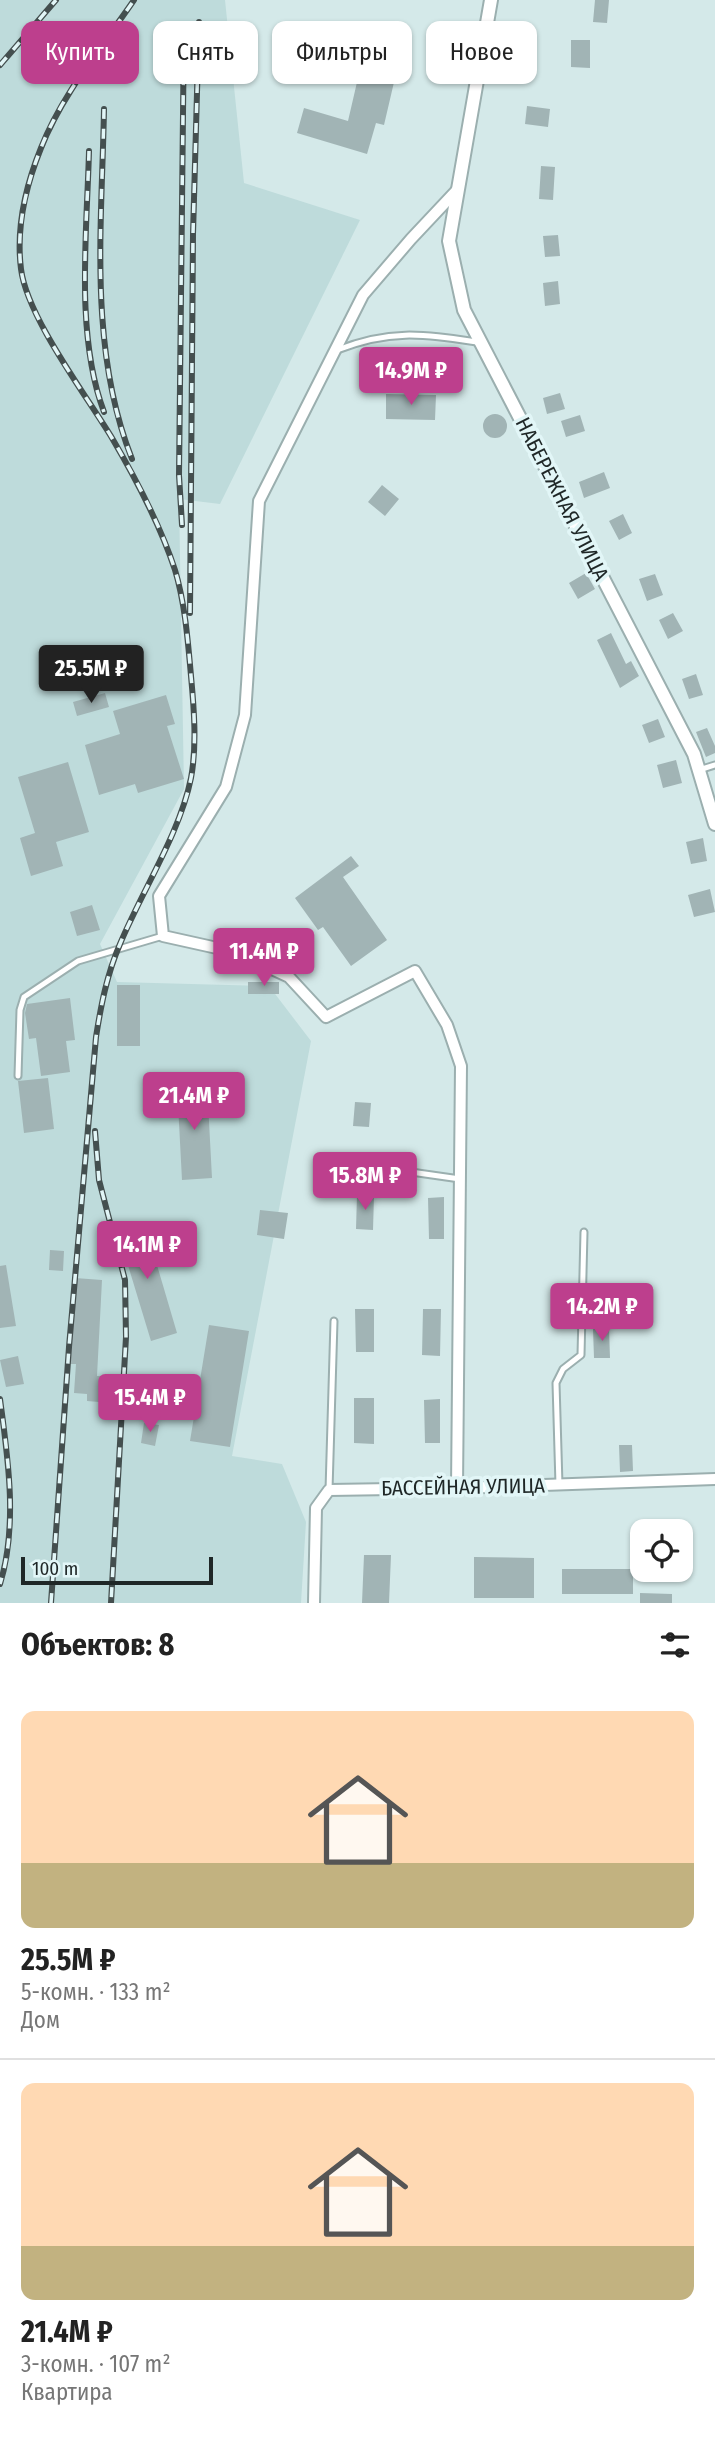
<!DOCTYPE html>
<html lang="ru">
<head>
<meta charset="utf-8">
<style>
  body { margin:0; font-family:"Fira Sans Condensed",sans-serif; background:#f6f6f6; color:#222; height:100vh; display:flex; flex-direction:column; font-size:26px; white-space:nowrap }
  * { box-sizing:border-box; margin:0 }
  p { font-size:23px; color:#767676 }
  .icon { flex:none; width:38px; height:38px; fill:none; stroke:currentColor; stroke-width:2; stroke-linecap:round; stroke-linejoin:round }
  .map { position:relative; height:1603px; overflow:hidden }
  .panel { display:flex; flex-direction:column; background:#fff; flex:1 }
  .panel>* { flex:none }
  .banner { position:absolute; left:21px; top:21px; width:674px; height:63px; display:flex; gap:14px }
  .fabs { position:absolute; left:630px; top:1519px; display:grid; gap:14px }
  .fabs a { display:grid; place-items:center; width:63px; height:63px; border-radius:14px; background:#fff; box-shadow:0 2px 5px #0004; font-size:35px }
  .scale { position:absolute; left:21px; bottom:18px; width:192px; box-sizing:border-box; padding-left:7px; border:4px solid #1f2727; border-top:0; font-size:19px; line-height:24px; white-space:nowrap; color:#1f2727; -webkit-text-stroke:5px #e2f6f7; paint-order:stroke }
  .price { position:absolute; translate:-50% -60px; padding:0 16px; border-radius:7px; background:#bd3f8d; color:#fff; font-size:23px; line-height:46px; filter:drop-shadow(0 2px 4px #0008) }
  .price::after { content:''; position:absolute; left:50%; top:42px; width:21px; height:16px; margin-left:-10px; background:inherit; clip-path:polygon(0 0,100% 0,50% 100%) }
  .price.on { background:#222; color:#fff }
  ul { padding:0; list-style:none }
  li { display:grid; align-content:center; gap:14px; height:371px; padding:0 21px }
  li+li { border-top:2px solid #e0e0e0 }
  li span { display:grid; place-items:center; height:217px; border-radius:14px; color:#555 }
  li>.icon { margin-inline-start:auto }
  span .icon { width:126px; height:126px; fill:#fffc; stroke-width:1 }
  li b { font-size:30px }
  h2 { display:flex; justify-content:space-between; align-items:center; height:84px; padding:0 21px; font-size:30px }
  .chip { padding:0 24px; border-radius:14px; background:#fff; box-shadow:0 2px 5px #0004; font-size:24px; line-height:63px }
  .chip.on { background:#bd3f8d; color:#fff }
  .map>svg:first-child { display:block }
</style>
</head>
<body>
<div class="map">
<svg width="715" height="1603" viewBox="0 0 715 1603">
  <rect width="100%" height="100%" fill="#d4e9e9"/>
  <!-- built -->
  <path fill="#bedbdb" d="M0 0H225L244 183 360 220 220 504 179 499 184 789 100 944 117 982 269 986 311 1041 232 1456 282 1464 306 1522 301 1603H0Z"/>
  <!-- building -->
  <path fill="#a1b4b5" d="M595 0H609L607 23 593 22Z
    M367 39 402 48 384 125 376 123 367 154 297 133 304 108 348 121Z
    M571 40H590V68L571 67Z
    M527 106 550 109 548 127 525 124Z
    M541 166 555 167 553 200 539 199Z
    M558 235 560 256 545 257 543 236Z
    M558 281 560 304 545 306 543 283Z
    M560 393 565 409 547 414 543 398Z
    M386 394 436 395 435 420 386 419Z
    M483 426a12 12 0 1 1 24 0a12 12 0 1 1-24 0Z
    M580 415 585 431 566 437 561 421Z
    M604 472 610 488 584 498 579 482Z
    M382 485 399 499 385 516 368 502Z
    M623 514 632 533 619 540 609 521Z
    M586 573 595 589 578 599 569 583Z
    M655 574 663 595 647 601 639 579Z
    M673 613 683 631 668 639 659 620Z
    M611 633 626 664 631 661 639 676 620 688 597 640Z
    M696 674 703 695 689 699 682 679Z
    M105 693 109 707 77 716 73 702Z
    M166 695 175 724 167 726 184 779 138 793 135 784 99 795 85 745 120 734 113 711Z
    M658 719 665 737 649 743 642 725Z
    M707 728 715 746V753L706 757 696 732Z
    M676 760 682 783 663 788 657 765Z
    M68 762 89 832 56 842 63 866 31 876 20 838 35 833 18 777Z
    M703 838 707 861 691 864 686 842Z
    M351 856 359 866 343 877 387 940 351 966 323 927 318 930 295 898Z
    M710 889 715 912 694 917 688 895Z
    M92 905 100 930 77 936 70 912Z
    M248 982H279V994H248Z
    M117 985H140V1046H117Z
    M70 998 75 1040 66 1041 70 1072 41 1076 36 1038 29 1039 25 1013 27 1004Z
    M48 1078 54 1129 24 1133 18 1081Z
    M207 1084 212 1178 182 1180 177 1085Z
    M355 1102 371 1103 369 1127 353 1126Z
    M357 1195 374 1196 373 1230 356 1229Z
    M444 1197V1239H429L428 1198Z
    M260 1210 288 1213 284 1239 257 1235Z
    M144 1221 177 1333 151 1341 117 1229Z
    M50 1250 64 1251 63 1271 49 1270Z
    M6 1265 16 1326 0 1328V1266Z
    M75 1278 102 1280 97 1376H101L99 1402 87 1401V1394L74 1393 76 1364H70Z
    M355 1309H374V1352H356Z
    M423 1309H441L440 1356 422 1355Z
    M209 1325 249 1331 230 1447 190 1441Z
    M609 1328 610 1358H594L593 1329Z
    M18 1356 24 1384 6 1387 0 1360Z
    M354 1398H374V1444L354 1443Z
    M440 1399V1443H425L424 1400Z
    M144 1423 159 1425 155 1446 141 1443Z
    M619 1445H632L633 1471 620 1472Z
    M364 1555H391L389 1603H362Z
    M474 1557 534 1558V1598H474Z
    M562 1569H633V1594H562Z
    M640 1593 672 1594V1603H640Z"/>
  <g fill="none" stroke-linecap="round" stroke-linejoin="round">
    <defs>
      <path id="service" d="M337 350C390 329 422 334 477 342
        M699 770 715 765
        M18 1076 20 1010 24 997 78 961 163 936
        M369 1166 460 1179
        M559 1485 556 1383 563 1369 581 1355 584 1232
        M329 1490 334 1321"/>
      <path id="minor" d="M457 1488 461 1066 447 1025 415 971 326 1017 289 977 235 952 163 936 159 896 226 787 245 715 259 501 363 295 411 239 458 189
        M314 1603 316 1508 329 1490 457 1488 715 1479"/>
      <path id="tertiary" d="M491 0 449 241 464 310 694 754 715 824"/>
    </defs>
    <!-- service casing -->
    <use href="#service" stroke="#9bafaf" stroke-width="9"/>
    <!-- minor casing -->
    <use href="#minor" stroke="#9bafaf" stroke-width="14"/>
    <!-- tertiary casing -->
    <use href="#tertiary" stroke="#9bafaf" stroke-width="16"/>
    <!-- service -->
    <use href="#service" stroke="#fff" stroke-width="5"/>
    <!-- minor -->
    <use href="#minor" stroke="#fff" stroke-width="10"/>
    <!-- tertiary -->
    <use href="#tertiary" stroke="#fff" stroke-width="12"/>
    <defs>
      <path id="rail" d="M0 65 56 0
        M104 109C102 225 88 348 132 459
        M89 151C87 232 75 335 104 412
        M182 525 179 475 184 24
        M190 613 193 234 199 22
        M95 1131 99 1180 125 1280 126 1337 111 1603
        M0 1399C8 1458 18 1526 0 1584
        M51 1603 69 1347 96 1037C101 1005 107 974 120 944 142 891 180 833 191 778 197 746 194 708 191 676 188 642 185 603 175 570 160 524 136 479 112 438 86 395 27 317 21 269 16 229 26 185 41 148 62 94 102 47 134 0"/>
    </defs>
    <!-- rail casing -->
    <use href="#rail" stroke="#444f4f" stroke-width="6"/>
    <!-- rail -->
    <use href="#rail" stroke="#e2f6f7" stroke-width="3.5" stroke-dasharray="10" stroke-linecap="butt"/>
  </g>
  <g text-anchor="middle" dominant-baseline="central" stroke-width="7" stroke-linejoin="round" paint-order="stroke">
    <!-- street labels -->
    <g font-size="21" fill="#1f2727" stroke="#e2f6f7">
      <text transform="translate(562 499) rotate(63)">НАБЕРЕЖНАЯ УЛИЦА</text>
      <text transform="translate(463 1487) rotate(-1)">БАССЕЙНАЯ УЛИЦА</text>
    </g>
  </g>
</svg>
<div class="fabs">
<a><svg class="icon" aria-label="locate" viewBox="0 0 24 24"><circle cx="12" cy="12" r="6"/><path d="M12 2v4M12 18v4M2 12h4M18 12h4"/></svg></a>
</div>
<div class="scale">100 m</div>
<b class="price" style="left:411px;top:407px">14.9M ₽</b>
<b class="price on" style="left:91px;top:705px">25.5M ₽</b>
<b class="price" style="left:264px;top:988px">11.4M ₽</b>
<b class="price" style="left:194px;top:1132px">21.4M ₽</b>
<b class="price" style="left:365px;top:1212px">15.8M ₽</b>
<b class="price" style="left:147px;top:1281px">14.1M ₽</b>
<b class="price" style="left:602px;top:1343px">14.2M ₽</b>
<b class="price" style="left:150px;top:1434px">15.4M ₽</b>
<div class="banner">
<a class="chip on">Купить</a>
<a class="chip">Снять</a>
<a class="chip">Фильтры</a>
<a class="chip">Новое</a>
</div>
</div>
<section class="panel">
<h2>Объектов: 8<svg class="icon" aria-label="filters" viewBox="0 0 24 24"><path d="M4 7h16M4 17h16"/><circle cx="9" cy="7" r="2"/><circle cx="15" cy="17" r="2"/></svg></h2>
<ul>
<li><span style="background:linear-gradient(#ffd9b3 70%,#c2b280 0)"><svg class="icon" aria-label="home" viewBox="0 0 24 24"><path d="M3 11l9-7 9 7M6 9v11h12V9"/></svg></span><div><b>25.5M ₽</b><p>5-комн. · 133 m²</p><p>Дом</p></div></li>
<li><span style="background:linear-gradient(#ffd9b3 75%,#c2b280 0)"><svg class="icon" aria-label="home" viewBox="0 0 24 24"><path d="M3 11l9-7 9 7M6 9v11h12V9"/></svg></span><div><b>21.4M ₽</b><p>3-комн. · 107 m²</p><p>Квартира</p></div></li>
</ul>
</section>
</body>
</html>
